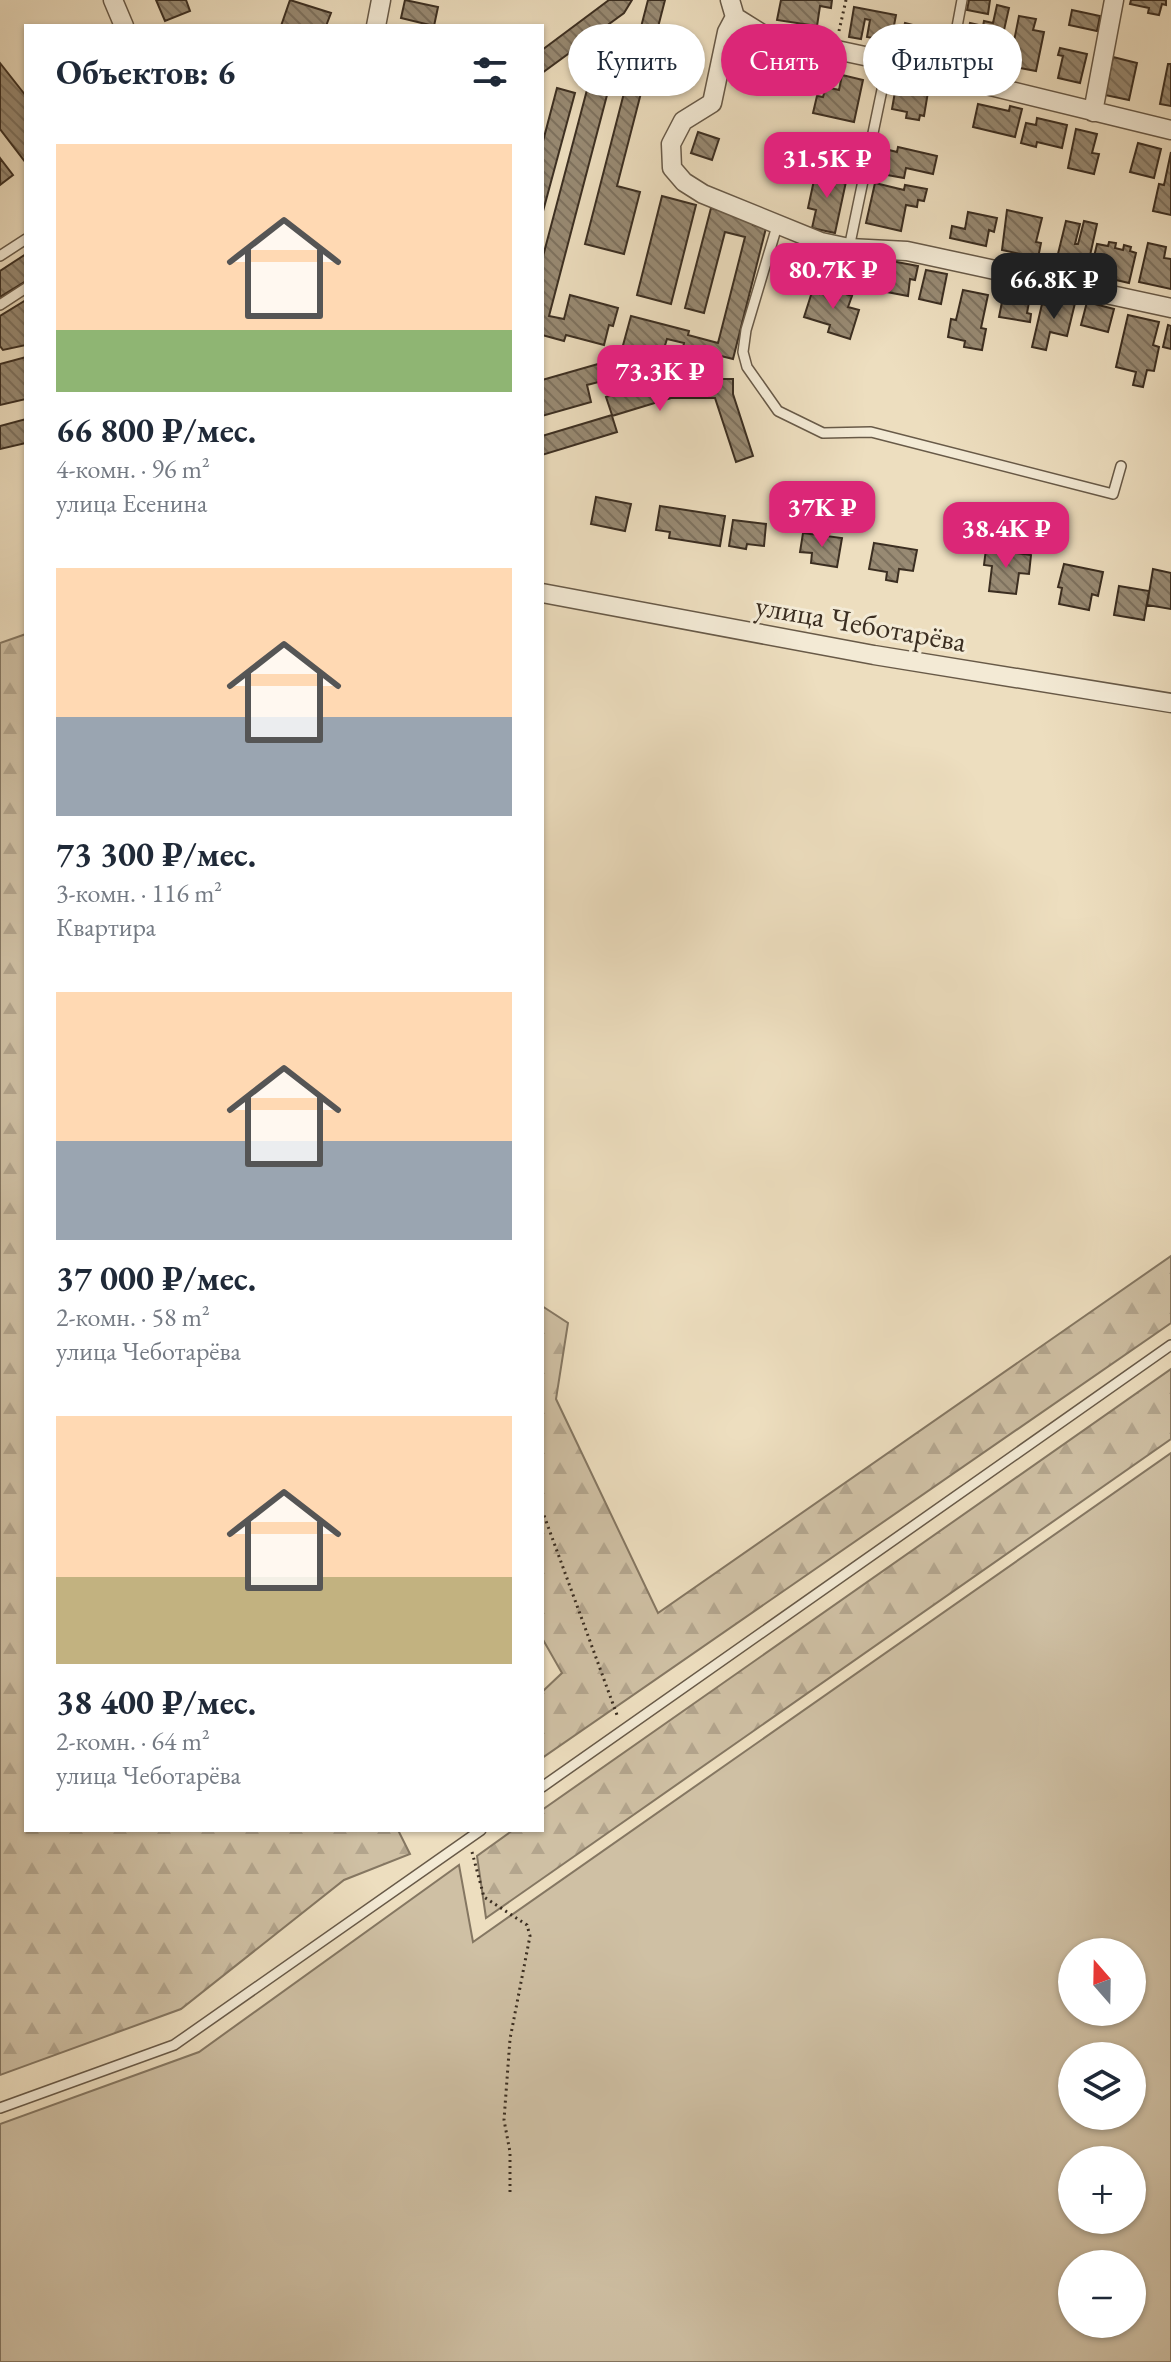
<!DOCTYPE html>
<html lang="ru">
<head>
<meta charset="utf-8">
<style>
  body { margin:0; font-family:"EB Garamond",serif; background:#f2f2f3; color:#1f2937; height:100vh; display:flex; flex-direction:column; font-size:30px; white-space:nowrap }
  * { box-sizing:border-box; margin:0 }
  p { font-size:26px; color:#747a83 }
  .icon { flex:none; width:44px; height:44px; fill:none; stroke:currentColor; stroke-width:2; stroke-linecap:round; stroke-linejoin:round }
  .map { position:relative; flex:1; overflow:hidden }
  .side { position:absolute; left:24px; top:24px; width:520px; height:1808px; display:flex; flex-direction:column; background:#fff; border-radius:0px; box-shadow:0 2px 6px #0004 }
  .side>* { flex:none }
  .top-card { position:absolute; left:568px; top:24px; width:482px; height:72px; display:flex; gap:16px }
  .needle { width:52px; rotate:340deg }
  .fabs { position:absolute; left:1058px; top:1938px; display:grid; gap:16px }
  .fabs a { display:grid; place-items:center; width:88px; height:88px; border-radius:50%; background:#fff; box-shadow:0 2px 6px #0004; font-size:40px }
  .price { position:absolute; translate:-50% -68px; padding:0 18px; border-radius:16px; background:#db2777; color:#fff; font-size:26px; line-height:52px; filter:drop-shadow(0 2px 4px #0008) }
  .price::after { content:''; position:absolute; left:50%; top:48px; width:24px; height:18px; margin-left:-12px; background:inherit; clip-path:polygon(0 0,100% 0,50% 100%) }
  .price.current { background:#222; color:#fff }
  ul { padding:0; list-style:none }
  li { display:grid; align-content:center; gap:16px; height:424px; padding:0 32px }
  li span { display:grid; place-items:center; height:248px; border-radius:0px; color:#555 }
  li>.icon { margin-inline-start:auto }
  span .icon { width:144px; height:144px; fill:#fffc; stroke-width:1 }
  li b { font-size:34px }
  h2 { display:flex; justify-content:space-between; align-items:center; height:96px; padding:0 32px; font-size:34px }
  .tag { padding:0 28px; border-radius:36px; background:#fff; box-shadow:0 2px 6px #0004; font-size:28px; line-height:72px }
  .tag.current { background:#db2777; color:#fff }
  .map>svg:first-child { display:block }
</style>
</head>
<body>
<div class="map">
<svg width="1171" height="2362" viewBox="0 0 1171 2362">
  <defs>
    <pattern id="forest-firs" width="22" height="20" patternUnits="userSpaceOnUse" patternTransform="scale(2)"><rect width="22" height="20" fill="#cfc0a4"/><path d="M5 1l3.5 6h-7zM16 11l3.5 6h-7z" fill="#b3a58d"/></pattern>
    <pattern id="building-back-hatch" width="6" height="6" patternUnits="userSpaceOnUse" patternTransform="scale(2)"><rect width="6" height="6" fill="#988a73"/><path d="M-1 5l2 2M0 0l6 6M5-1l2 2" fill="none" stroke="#7d715e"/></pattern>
  </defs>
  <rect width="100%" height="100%" fill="#eddebf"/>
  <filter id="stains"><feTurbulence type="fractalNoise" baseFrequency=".0025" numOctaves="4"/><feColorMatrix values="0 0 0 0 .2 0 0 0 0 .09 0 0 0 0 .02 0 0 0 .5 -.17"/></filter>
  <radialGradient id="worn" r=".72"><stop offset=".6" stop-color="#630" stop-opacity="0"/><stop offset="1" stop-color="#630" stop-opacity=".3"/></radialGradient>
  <!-- green -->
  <path fill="#cfc0a4" stroke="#857762" stroke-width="2" fill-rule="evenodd" d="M1171 1453V2362H0V2124L199 2052 459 1865 473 1942ZM1072 1952H1132V2012H1072ZM1072 2056H1132V2116H1072ZM1072 2160H1132V2220H1072ZM1072 2264H1132V2324H1072Z"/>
  <!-- forest -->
  <path fill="url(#forest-firs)" stroke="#857762" stroke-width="2" d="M26 634V1830H398L410 1854 344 1880 181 2009 0 2075V643Z
    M1171 1256V1323L542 1758V1692L562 1673 542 1638V1306L568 1323 556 1399 658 1613Z
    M1171 1369V1439L486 1918 477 1856 513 1830H542V1810Z"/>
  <!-- building -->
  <path fill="url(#building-back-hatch)" stroke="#3b2e21" stroke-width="2" d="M156 0H186L190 11 165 21Z
    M290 0 331 13 326 26H281Z
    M405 0 438 7 434 26 401 18Z
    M609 0H632L624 13 542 73V50Z
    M648 0H665L617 186 640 192 624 254 585 244Z
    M781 0H832L831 8 820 6 817 26 777 20Z
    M969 0H990L988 14 967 10Z
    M1131 0H1166V5L1162 4 1159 15 1148 13 1149 8 1130 4Z
    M997 5 1009 8 997 61 963 54 970 23 983 26 984 21 993 23Z
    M854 7 896 15 891 41 867 37 870 20 865 19 861 39 849 37Z
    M1072 10 1100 16 1097 31 1069 25Z
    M1019 16 1036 19 1033 30 1044 32 1036 71 1009 66Z
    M905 23 940 32 936 50 900 41Z
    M1060 48 1087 54 1080 83 1058 78 1063 56 1058 55Z
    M597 52 617 57 549 316 564 319 570 295 618 308 613 326 609 325 604 345 566 335 564 341 542 335V260Z
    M1113 57 1137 63 1129 100 1105 95Z
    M777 58 813 65 809 86 772 78Z
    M0 63 26 96V163L0 129Z
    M1168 64H1171V106L1160 104Z
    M842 75 863 80 854 122 813 113 817 96 823 97 826 87 839 90Z
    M896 86 928 92 924 116 920 115 919 120 906 118 907 112 892 109Z
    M557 88 575 93 542 215V145Z
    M978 104 1009 111 1010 106 1022 109 1015 137 973 127Z
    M1037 118 1067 125 1062 148 1037 142 1036 147 1021 143 1026 123 1036 125Z
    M1076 129 1097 134 1092 153 1099 154 1094 174 1068 168Z
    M698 132 719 139 712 160 691 153Z
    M807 141 849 149 845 172 803 164Z
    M1138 143 1161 149 1154 178 1130 172Z
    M898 147 937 156 933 174 906 168 904 178 876 173 881 148 897 152Z
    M1171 152V215L1153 211 1159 184 1164 185Z
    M0 158 13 175 0 185Z
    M816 171 847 177 835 233 812 228 816 210 808 208Z
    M875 183 904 190 905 185 927 189 924 201 918 200 917 207 906 205 901 231 866 223Z
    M662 196 696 205 671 304 637 295Z
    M711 208 755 219 753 225 766 228 733 359 717 355 716 360 695 355 693 364 680 361 684 343 667 339 661 358 622 349 631 316 689 331 688 335 718 343 745 237 725 232 704 313 685 308Z
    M1007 210 1042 218 1036 242 1041 243 1038 258 1002 250Z
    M968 212 997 218 994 232 989 230 986 246 950 238 952 226 965 229Z
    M1066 221 1080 224 1075 244H1078L1084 221 1097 224 1087 269 1056 262Z
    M1109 242 1116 243 1115 248 1123 250 1124 245 1131 247 1130 251 1136 253 1129 283 1090 274 1097 244 1108 246Z
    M1148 243 1166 247 1164 258 1171 259V289L1139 282Z
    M794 250 826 257 821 277 790 269Z
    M26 254V281L0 297V271Z
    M886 260 918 266 915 280 910 279 908 296 881 291Z
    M926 270 947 274 941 304 919 299Z
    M821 286 852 296 848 307 859 310 850 339 828 332 830 325 804 317 812 292 819 294Z
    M1005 287 1031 291 1027 313 1031 314 1030 322 999 317Z
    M963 290 988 295 981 328 986 329 982 350 964 347 965 341 948 337 951 319 956 320Z
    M1055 295 1076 299 1067 336 1050 332 1046 350 1032 347 1042 304 1053 307Z
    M26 300V345L3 350 0 346V316Z
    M1087 302 1114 309 1108 332 1081 325Z
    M1128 315 1159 322 1153 345 1159 347 1154 371 1147 370 1143 387 1133 385 1136 372 1116 367Z
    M1168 325 1171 326V349L1163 347Z
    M26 357V399L0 405V364Z
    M605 362 610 379 587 385 591 402 542 416V380Z
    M666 379H733V394L753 456 736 462 715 398H671L612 416 617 432 542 455V436L612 415 606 397Z
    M26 419V443L0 449V426Z
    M596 497 631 504 625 531 591 524Z
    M660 506 725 516 720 546 669 538 670 532 656 530Z
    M733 520 766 524 764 546 747 544 746 549 729 546Z
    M803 533 842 538 837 567 811 563 812 553 800 552Z
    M874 543 917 550 913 571 899 569 897 582 886 580 887 572 869 569Z
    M986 549 1031 555 1029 574 1019 573 1016 594 989 591 992 566 984 565Z
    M1064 564 1103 572 1098 596 1092 594 1089 610 1059 604 1062 588 1058 587Z
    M1153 569 1171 573V609L1147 605Z
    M1119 586 1149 591 1144 620 1114 615Z"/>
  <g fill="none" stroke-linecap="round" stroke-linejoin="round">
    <defs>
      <path id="lane" d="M948 75 962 0
        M777 226 746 330 743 352 747 367 778 411 823 433 871 432 1113 494 1121 466
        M849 248 888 61
        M0 256 26 239
        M0 305 26 288
        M542 1787 1171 1345
        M0 2108 174 2045 481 1830"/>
      <path id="street" d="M113 0 124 26
        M730 0 735 17 727 32 712 103 683 121 671 144 672 168 684 182 703 194 821 242 849 248 907 251 1171 308
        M735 17 762 34 888 61 1171 130
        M376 26 381 0
        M1093 112 1114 0
        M542 593 874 655 1171 703"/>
    </defs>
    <!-- lane casing -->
    <use href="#lane" stroke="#685a48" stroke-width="12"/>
    <!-- street casing -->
    <use href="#street" stroke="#685a48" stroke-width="21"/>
    <!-- path -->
    <path stroke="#3b2e21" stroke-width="3" stroke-dasharray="2 4" stroke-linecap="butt" d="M839 31 846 0
      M542 1510 617 1715
      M472 1852 484 1897 527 1925 530 1936 510 2039 504 2120 510 2152V2192"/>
    <!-- lane -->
    <use href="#lane" stroke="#f3ead5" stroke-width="9"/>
    <!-- street -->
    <use href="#street" stroke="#f3ead5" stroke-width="18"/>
  </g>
  <g text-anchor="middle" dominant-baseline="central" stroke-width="6" stroke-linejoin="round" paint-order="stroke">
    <!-- street labels -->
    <g font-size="30" fill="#3b2e21" stroke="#f3ead5">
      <text transform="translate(861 623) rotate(10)">улица Чеботарёва</text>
    </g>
  </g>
  <rect width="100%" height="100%" filter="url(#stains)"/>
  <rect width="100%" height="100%" fill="url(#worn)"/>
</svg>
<div class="fabs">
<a><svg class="needle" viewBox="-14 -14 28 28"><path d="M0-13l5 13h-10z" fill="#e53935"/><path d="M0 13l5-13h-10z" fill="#747a83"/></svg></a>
<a><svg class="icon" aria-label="layers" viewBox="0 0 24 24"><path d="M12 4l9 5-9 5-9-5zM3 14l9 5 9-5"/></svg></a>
<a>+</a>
<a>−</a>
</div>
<b class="price" style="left:827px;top:200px">31.5K ₽</b>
<b class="price" style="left:833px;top:311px">80.7K ₽</b>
<b class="price current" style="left:1054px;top:321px">66.8K ₽</b>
<b class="price" style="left:660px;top:413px">73.3K ₽</b>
<b class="price" style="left:822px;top:549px">37K ₽</b>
<b class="price" style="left:1006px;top:570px">38.4K ₽</b>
<div class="top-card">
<a class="tag">Купить</a>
<a class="tag current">Снять</a>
<a class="tag">Фильтры</a>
</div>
<section class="side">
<h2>Объектов: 6<svg class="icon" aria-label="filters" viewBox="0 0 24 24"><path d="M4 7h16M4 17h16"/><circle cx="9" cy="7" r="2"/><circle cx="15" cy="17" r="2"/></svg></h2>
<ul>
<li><span style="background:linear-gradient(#ffd9b3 75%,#8fb573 0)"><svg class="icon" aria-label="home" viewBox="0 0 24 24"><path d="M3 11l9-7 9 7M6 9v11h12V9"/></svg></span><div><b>66 800 ₽/мес.</b><p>4-комн. · 96 m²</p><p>улица Есенина</p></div></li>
<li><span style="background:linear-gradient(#ffd9b3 60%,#9aa5b1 0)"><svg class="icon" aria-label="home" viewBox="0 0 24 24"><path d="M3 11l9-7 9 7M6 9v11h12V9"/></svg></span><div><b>73 300 ₽/мес.</b><p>3-комн. · 116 m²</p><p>Квартира</p></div></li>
<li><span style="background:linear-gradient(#ffd9b3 60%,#9aa5b1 0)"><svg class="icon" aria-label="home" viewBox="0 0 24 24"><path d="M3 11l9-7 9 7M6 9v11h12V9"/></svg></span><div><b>37 000 ₽/мес.</b><p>2-комн. · 58 m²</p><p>улица Чеботарёва</p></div></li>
<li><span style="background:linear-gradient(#ffd9b3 65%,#c2b280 0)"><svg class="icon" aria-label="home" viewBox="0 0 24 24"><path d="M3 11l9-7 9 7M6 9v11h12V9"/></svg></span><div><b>38 400 ₽/мес.</b><p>2-комн. · 64 m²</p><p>улица Чеботарёва</p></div></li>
</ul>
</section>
</div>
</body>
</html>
